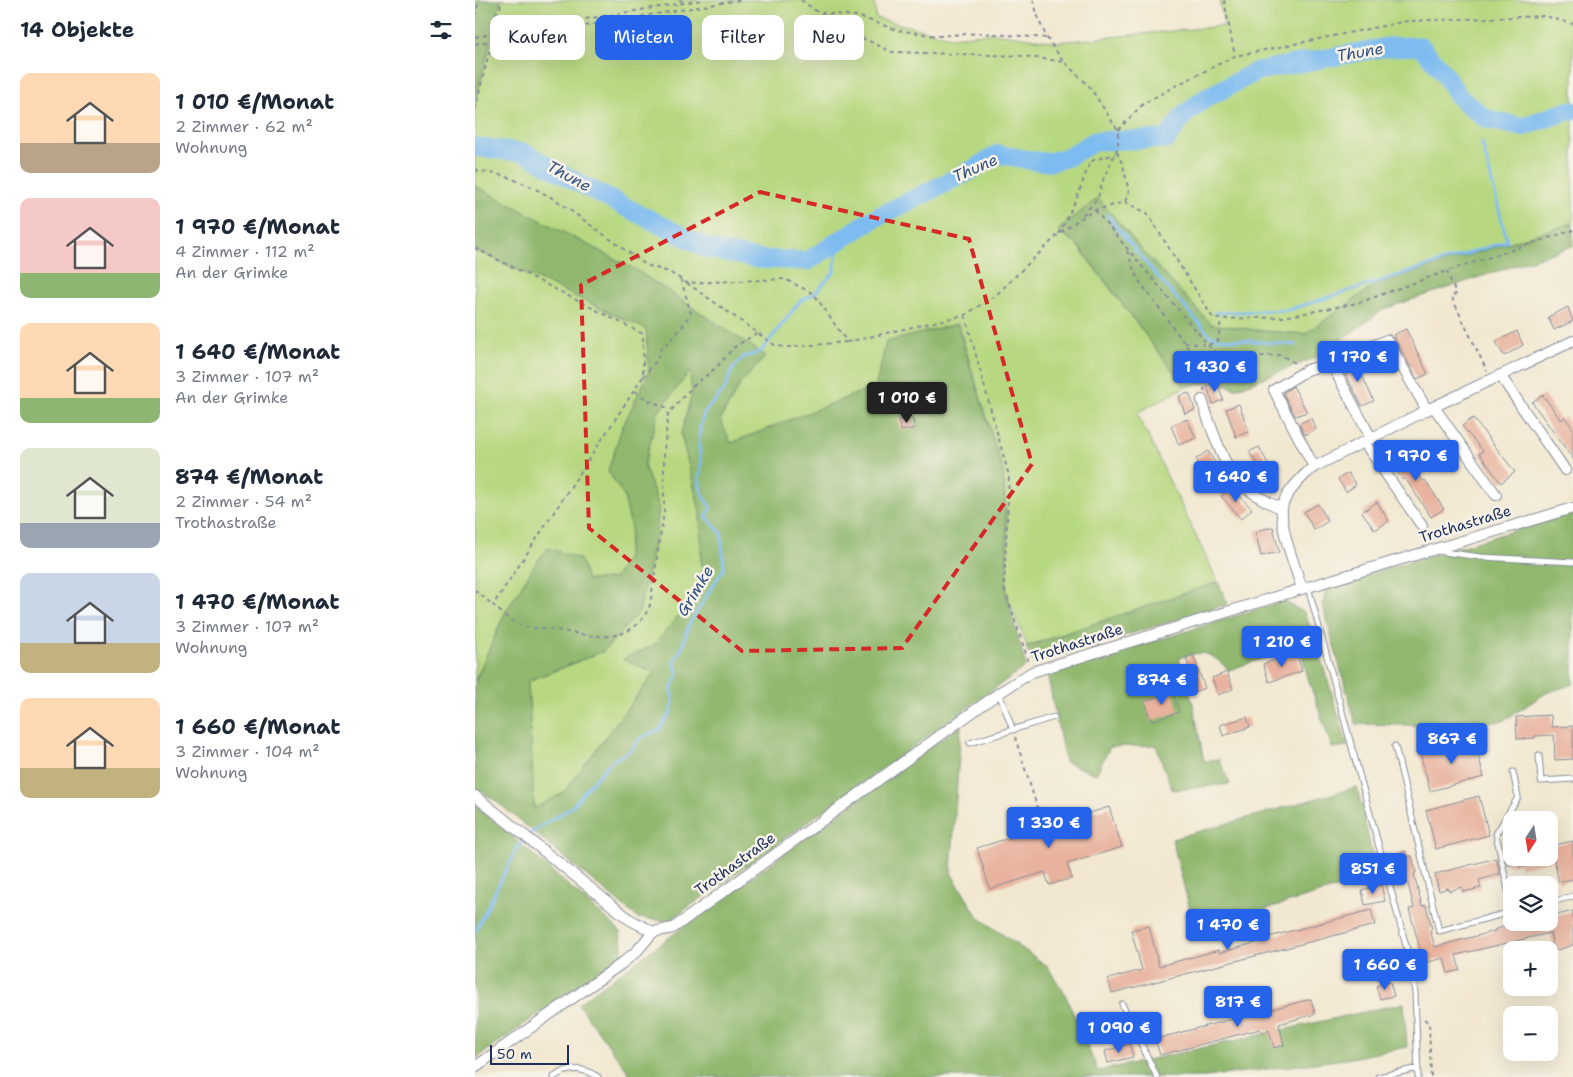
<!DOCTYPE html>
<html lang="de">
<head>
<meta charset="utf-8">
<style>
  body { margin:0; font-family:"Shantell Sans",sans-serif; background:#f2f2f3; color:#1f2937; height:100vh; display:flex; flex-direction:column; font-size:19px; white-space:nowrap }
  * { box-sizing:border-box; margin:0 }
  p { font-size:16px; color:#747a83 }
  .icon { flex:none; width:28px; height:28px; fill:none; stroke:currentColor; stroke-width:2; stroke-linecap:round; stroke-linejoin:round }
  .map { position:relative; flex:1; overflow:hidden }
  .drawer { display:flex; flex-direction:column; background:#fff; width:475px }
  .drawer>* { flex:none }
  .guide { position:absolute; left:15px; top:15px; width:475px; height:45px; display:flex; gap:10px }
  .needle { width:32px; rotate:192deg }
  .buttons { position:absolute; left:1028px; top:811px; display:grid; gap:10px }
  .buttons a { display:grid; place-items:center; width:55px; height:55px; border-radius:10px; background:#fff; box-shadow:0 5px 20px #0002; font-size:25px }
  .scale { position:absolute; left:15px; bottom:12px; width:79px; box-sizing:border-box; padding-left:5px; border:2px solid #1b2f5e; border-top:0; font-size:14px; line-height:18px; white-space:nowrap; color:#1b2f5e; -webkit-text-stroke:4px #f7f3e8; paint-order:stroke }
  .price { position:absolute; translate:-50% -42px; padding:0 11px; border-radius:5px; background:#2563eb; color:#fff; font-size:16px; line-height:32px; filter:drop-shadow(0 1px 2px #0008) }
  .price::after { content:''; position:absolute; left:50%; top:30px; width:15px; height:11px; margin-left:-8px; background:inherit; clip-path:polygon(0 0,100% 0,50% 100%) }
  .price.active { background:#222; color:#fff }
  ul { padding:0; list-style:none }
  li { display:flex; align-items:center; gap:15px; height:125px; padding:0 20px }
  li span { display:grid; place-items:center; flex:none; width:140px; height:100px; border-radius:10px; color:#555 }
  li>.icon { margin-inline-start:auto }
  span .icon { width:60px; height:60px; fill:#fffc; stroke-width:1 }
  li b { font-size:21px }
  h2 { display:flex; justify-content:space-between; align-items:center; height:60px; padding:0 20px; font-size:21px }
  .pill { padding:0 18px; border-radius:10px; background:#fff; box-shadow:0 5px 20px #0002; font-size:18px; line-height:45px }
  .pill.active { background:#2563eb; color:#fff }
  main { display:flex; flex:1; min-height:0 }
  .map>svg:first-child { display:block }
</style>
</head>
<body>
<main>
<section class="drawer">
<h2>14 Objekte<svg class="icon" aria-label="filters" viewBox="0 0 24 24"><path d="M4 7h16M4 17h16"/><circle cx="9" cy="7" r="2"/><circle cx="15" cy="17" r="2"/></svg></h2>
<ul>
<li><span style="background:linear-gradient(#ffd9b3 70%,#b9a48a 0)"><svg class="icon" aria-label="home" viewBox="0 0 24 24"><path d="M3 11l9-7 9 7M6 9v11h12V9"/></svg></span><div><b>1 010 €/Monat</b><p>2 Zimmer · 62 m²</p><p>Wohnung</p></div></li>
<li><span style="background:linear-gradient(#f6c9c9 75%,#8fb573 0)"><svg class="icon" aria-label="home" viewBox="0 0 24 24"><path d="M3 11l9-7 9 7M6 9v11h12V9"/></svg></span><div><b>1 970 €/Monat</b><p>4 Zimmer · 112 m²</p><p>An der Grimke</p></div></li>
<li><span style="background:linear-gradient(#ffd9b3 75%,#8fb573 0)"><svg class="icon" aria-label="home" viewBox="0 0 24 24"><path d="M3 11l9-7 9 7M6 9v11h12V9"/></svg></span><div><b>1 640 €/Monat</b><p>3 Zimmer · 107 m²</p><p>An der Grimke</p></div></li>
<li><span style="background:linear-gradient(#dfe7d0 75%,#9aa5b1 0)"><svg class="icon" aria-label="home" viewBox="0 0 24 24"><path d="M3 11l9-7 9 7M6 9v11h12V9"/></svg></span><div><b>874 €/Monat</b><p>2 Zimmer · 54 m²</p><p>Trothastraße</p></div></li>
<li><span style="background:linear-gradient(#c9d6e8 70%,#c2b280 0)"><svg class="icon" aria-label="home" viewBox="0 0 24 24"><path d="M3 11l9-7 9 7M6 9v11h12V9"/></svg></span><div><b>1 470 €/Monat</b><p>3 Zimmer · 107 m²</p><p>Wohnung</p></div></li>
<li><span style="background:linear-gradient(#ffd9b3 70%,#c2b280 0)"><svg class="icon" aria-label="home" viewBox="0 0 24 24"><path d="M3 11l9-7 9 7M6 9v11h12V9"/></svg></span><div><b>1 660 €/Monat</b><p>3 Zimmer · 104 m²</p><p>Wohnung</p></div></li>
</ul>
</section>
<div class="map">
<svg width="1098" height="1077" viewBox="0 0 1098 1077">
  <rect width="100%" height="100%" fill="#f7f3e8"/>
  <filter id="ink" filterUnits="userSpaceOnUse"><feTurbulence type="fractalNoise" baseFrequency=".02" numOctaves="2"/><feDisplacementMap in="SourceGraphic" scale="10" xChannelSelector="R" yChannelSelector="G"/><feConvolveMatrix kernelMatrix="1 2 1 2 8 2 1 2 1" color-interpolation-filters="sRGB"/></filter>
  <filter id="wash" filterUnits="userSpaceOnUse"><feTurbulence type="fractalNoise" baseFrequency=".0096" numOctaves="4" result="noise"/><feDisplacementMap in="SourceGraphic" scale="20" xChannelSelector="R" yChannelSelector="G"/><feGaussianBlur stdDeviation="1.12" result="paint"/><feColorMatrix in="noise" values="0 0 0 0 0 0 0 0 0 0 0 0 0 0 0 0 0 1.4 0 .05"/><feComposite in="paint" operator="in"/></filter>
  <g filter="url(#wash)">
    <rect width="100%" height="100%" fill="#f2e8d1"/>
    <!-- green -->
    <path fill="#b7d880" stroke="#69846f" d="M26 0H391L399 1 401 18 476 37 519 33 583 42 749 26 744 0H1098V223L903 283 830 334 788 331 736 324 671 255 623 198 583 230 602 245 710 387 662 413 743 582 552 646 531 593 533 541 528 471 483 324 411 342 401 386 256 443 245 420 266 383 291 356 161 270 0 186V105Z
      M0 250 171 329 174 372 147 428 133 471 149 496 156 528 152 557 139 579 112 580 73 548 61 563 30 613 0 681Z
      M215 370 217 394 206 434 225 511 227 588 178 646 149 659 180 673 89 792 59 809 53 681 103 662 184 507 169 465 183 413Z"/>
    <!-- forest -->
    <path fill="#91b86e" stroke="#567466" fill-rule="evenodd" d="M0 0H26L0 103Z
      M0 186 161 270 291 356 266 383 245 419 256 443 401 386 411 342 482 324 528 471 532 540 531 593 551 666 194 921 163 918 21 801 0 787V682L30 613 61 563 73 548 105 559 112 580 139 579 152 557 156 528 149 496 133 471 147 428 174 372 171 329 0 250ZM215 371 217 394 206 434 225 511 227 588 178 646 148 659 179 673 89 792 59 809 53 681 129 651 164 612 181 535 184 507 169 465 183 413Z
      M623 198 671 255 736 324 788 331 830 334 903 283 1098 223V246L909 309 842 357 760 389 742 381 710 387 602 244 583 230Z
      M1098 513V684L1071 693 1028 721 978 726 881 724 848 607 851 587Z
      M743 582 753 604 559 663 551 647Z
      M808 601 829 612 838 633 873 746 857 748 834 681 824 646 754 670C736 653 729 649 704 658L718 704 729 761 744 759 755 784 697 790 681 745 635 747 621 774 590 762 572 673 697 636Z
      M486 725 476 873 503 917 572 966 590 994 623 1071 929 1003 932 1047 871 1059 730 1077H157L103 1004Z
      M882 787 902 876 720 930 697 839Z
      M0 804 145 931 148 954 0 1059Z"/>
    <g fill="none" stroke-linecap="round" stroke-linejoin="round">
      <!-- stream -->
      <path stroke="#7dbbf0" stroke-width="3" d="M632 215 680 274 735 335 742 338 821 345
        M740 313 813 310 1032 241 1007 143
        M0 932 43 846 57 832 97 807 116 783 137 761 156 750 164 739 184 730 196 712 198 700 196 688 203 676 199 661 207 648 213 626 249 568 246 533 231 516 236 509 226 491 224 479 226 465 224 447 225 428 229 413 250 389 257 370 268 357 280 354 287 350 325 301 339 294 359 272 364 240"/>
      <!-- river -->
      <path stroke="#7dbbf0" stroke-width="19" d="M0 147 50 153 111 187 233 249 283 259 333 261 398 219 495 171 523 154 559 161 575 162 593 157 620 141 692 139 708 116 729 99 782 71 912 47 946 46 967 71 984 97 1011 119 1047 127 1093 111H1098"/>
    </g>
    <g id="blocks">
      <!-- building -->
      <path fill="#e8b29e" d="M1093 307 1098 321 1079 330 1073 317Z
        M931 329 953 374 942 379 918 335Z
        M1042 331 1048 345 1029 356 1021 342Z
        M880 361 899 401 887 406 866 366Z
        M742 382 748 400 738 404 732 386Z
        M818 386 832 412 820 416 808 393Z
        M464 392 467 404 458 406 455 403 445 406 443 395Z
        M714 393 720 410 710 414 704 396Z
        M1068 395 1086 420 1090 417 1098 429V459L1057 402Z
        M764 404 774 432 761 437 751 409Z
        M437 417 440 428 426 431 423 420Z
        M836 418 841 429 830 435 824 424Z
        M998 418 1040 472 1026 483 1004 453 1008 451 987 426Z
        M712 419 721 438 704 445 696 426Z
        M784 447 797 471 784 477 779 467 782 463 774 452Z
        M925 448 948 481 950 480 969 509 956 517 930 478 928 480 912 457Z
        M733 451 749 477 738 484 721 459Z
        M873 473 881 485 871 492 863 479Z
        M756 487 777 509 766 519 746 496Z
        M902 502 914 521 900 530 887 512Z
        M843 504 853 521 839 530 829 512Z
        M798 527 804 552 786 556 780 531Z
        M821 654 827 671 794 682 788 664Z
        M718 655 730 688 719 692 712 668H714L711 658Z
        M752 672 758 689 743 695 737 678Z
        M698 692 704 712 676 721 670 701Z
        M1076 715 1077 727 1098 726V759L1080 760 1079 735 1060 736V738L1042 739 1041 717Z
        M772 717 775 727 748 736 745 725Z
        M999 739 1009 777 955 791 945 753Z
        M1004 796 1014 835 961 849 951 810Z
        M634 807 647 847 592 864 597 878 574 885 570 872 515 889 502 848 557 831 555 825 561 823 560 819 570 816 571 819 577 817 579 824Z
        M1098 841V879L1084 882 1079 860 1045 868 1043 863 1032 866 1030 856 1036 855V858H1074V846Z
        M931 851 933 856H937L941 873 939 874 947 906 951 905 957 929 955 930 960 947 1020 931 1019 930 1041 922H1074V917L1098 911V945L1079 951 1075 933 981 955 985 970 973 973 969 958 949 963 934 909 939 908 928 864 924 865 921 854Z
        M1021 858 1025 874 1004 880 1006 888 988 892 987 887 974 891 973 888 964 891 960 874Z
        M906 885 910 901 890 905 887 890Z
        M896 910 900 925 637 993 633 979 667 970 656 930 674 926 684 966 744 950V953L787 941 786 939Z
        M915 982 919 996 905 999 901 986Z
        M836 999 840 1014 804 1024 809 1045 799 1048 794 1030 786 1032 785 1029 685 1055 680 1039Z
        M655 1044 658 1057 633 1063 630 1051Z"/>
    </g>
  </g>
  <g filter="url(#ink)">
    <use href="#blocks" fill-opacity="0" stroke="#868c98" stroke-width="1"/>
    <g fill="none" stroke-linecap="round" stroke-linejoin="round">
      <defs>
        <path id="service" d="M961 551 1006 557 1098 562
          M833 587 932 949 940 992 943 1077
          M832 636 845 631
          M524 693 538 730
          M495 743 579 717
          M920 746 964 931 1036 912
          M1064 755 1066 781 1098 779
          M1074 903 1098 896
          M1036 904 1021 834 1043 797 1038 772
          M647 1004 682 1077
          M79 1077C93 1067 108 1067 123 1077
          M903 1077 943 1068"/>
        <path id="minor" d="M856 363 896 438
          M1025 375 1090 470
          M727 400C732 417 750 468 761 479 774 491 790 502 806 508
          M959 407 1021 495
          M889 442 947 526
          M839 467 799 390 832 370 856 363 912 340 952 410
          M827 589C821 568 805 530 807 509 807 497 829 474 839 467L952 410 1098 341
          M0 796 154 919 178 932
          M0 1067 146 964 161 952 178 932 198 928 524 693 557 672 833 587 1098 508"/>
      </defs>
      <!-- service casing -->
      <use href="#service" stroke="#868c98" stroke-width="7"/>
      <!-- minor casing -->
      <use href="#minor" stroke="#868c98" stroke-width="12"/>
      <!-- path -->
      <path stroke="#868c98" stroke-width="2" stroke-dasharray="4 4" stroke-linecap="butt" d="M204 0 211 2
        M326 0 362 26 417 52 548 56 589 62
        M558 0 565 23 572 38 589 62 614 86 643 130V147L627 182 623 198 605 218
        M749 0 760 56
        M346 13 382 16 422 30 462 36 505 33 572 38
        M0 16 4 0
        M0 37 227 0
        M0 44 265 0
        M0 109 27 0
        M643 130 668 104 702 85 760 56 932 21 1070 16 1098 24
        M642 152 648 165 654 192 650 202
        M0 170 30 176 57 187 81 200 171 265 194 272 212 283 310 279 339 294 372 342 490 315 521 295 584 234 603 220 620 210 650 202 672 213 738 318 746 319 809 317 883 303 972 271 1098 230
        M620 210 738 351 739 369 732 374 729 391
        M584 234 601 200 615 162C622 158 632 157 640 154
        M0 248 168 334V377L18 605C25 611 33 620 43 624 53 629 69 628 81 630 117 636 157 648 175 605L189 512V451L193 414 218 386 242 367 258 348 282 333
        M652 251 662 278 732 374
        M972 271 981 294 976 296 1012 371
        M212 283 301 346 313 347 372 342
        M490 315 534 476 529 587 554 663
        M710 343 733 345 743 341 746 320
        M738 351 776 357 806 355 822 364
        M168 377 182 360 185 350 205 330 216 313 206 280
        M160 391 171 399 195 409
        M0 590 18 605
        M540 737 565 816
        M949 1019 954 1023 956 1077"/>
      <!-- service -->
      <use href="#service" stroke="#fff" stroke-width="5"/>
      <!-- minor -->
      <use href="#minor" stroke="#fff" stroke-width="10"/>
    </g>
  </g>
  <!-- marked area -->
  <path fill="none" stroke="#d62828" stroke-width="4" stroke-dasharray="10 6" stroke-linejoin="round" d="M285 192 494 239 557 464 427 648 267 651 114 528 106 285Z"/>
  <g text-anchor="middle" dominant-baseline="central" stroke-width="5" stroke-linejoin="round" paint-order="stroke">
    <!-- street labels -->
    <g font-size="15" fill="#1b2f5e" stroke="#f7f3e8">
      <text transform="translate(990 524) rotate(-17)">Trothastraße</text>
      <text transform="translate(602 643) rotate(-18)">Trothastraße</text>
      <text transform="translate(260 864) rotate(-36)">Trothastraße</text>
    </g>
    <!-- water labels -->
    <g font-size="16" font-style="italic" fill="#345282" stroke="#f7f3e8">
      <text transform="translate(885 52) rotate(-10)">Thune</text>
      <text transform="translate(500 168) rotate(-24)">Thune</text>
      <text transform="translate(94 176) rotate(28)">Thune</text>
      <text transform="translate(220 591) rotate(-59)">Grimke</text>
    </g>
  </g>
</svg>
<div class="buttons">
<a><svg class="needle" viewBox="-14 -14 28 28"><path d="M0-13l5 13h-10z" fill="#e53935"/><path d="M0 13l5-13h-10z" fill="#747a83"/></svg></a>
<a><svg class="icon" aria-label="layers" viewBox="0 0 24 24"><path d="M12 4l9 5-9 5-9-5zM3 14l9 5 9-5"/></svg></a>
<a>+</a>
<a>−</a>
</div>
<div class="scale">50 m</div>
<b class="price" style="left:883px;top:383px">1 170 €</b>
<b class="price" style="left:740px;top:393px">1 430 €</b>
<b class="price active" style="left:432px;top:424px">1 010 €</b>
<b class="price" style="left:941px;top:482px">1 970 €</b>
<b class="price" style="left:761px;top:503px">1 640 €</b>
<b class="price" style="left:807px;top:668px">1 210 €</b>
<b class="price" style="left:687px;top:706px">874 €</b>
<b class="price" style="left:977px;top:765px">867 €</b>
<b class="price" style="left:574px;top:849px">1 330 €</b>
<b class="price" style="left:898px;top:895px">851 €</b>
<b class="price" style="left:753px;top:951px">1 470 €</b>
<b class="price" style="left:910px;top:991px">1 660 €</b>
<b class="price" style="left:763px;top:1028px">817 €</b>
<b class="price" style="left:644px;top:1054px">1 090 €</b>
<div class="guide">
<a class="pill">Kaufen</a>
<a class="pill active">Mieten</a>
<a class="pill">Filter</a>
<a class="pill">Neu</a>
</div>
</div>
</main>
</body>
</html>
